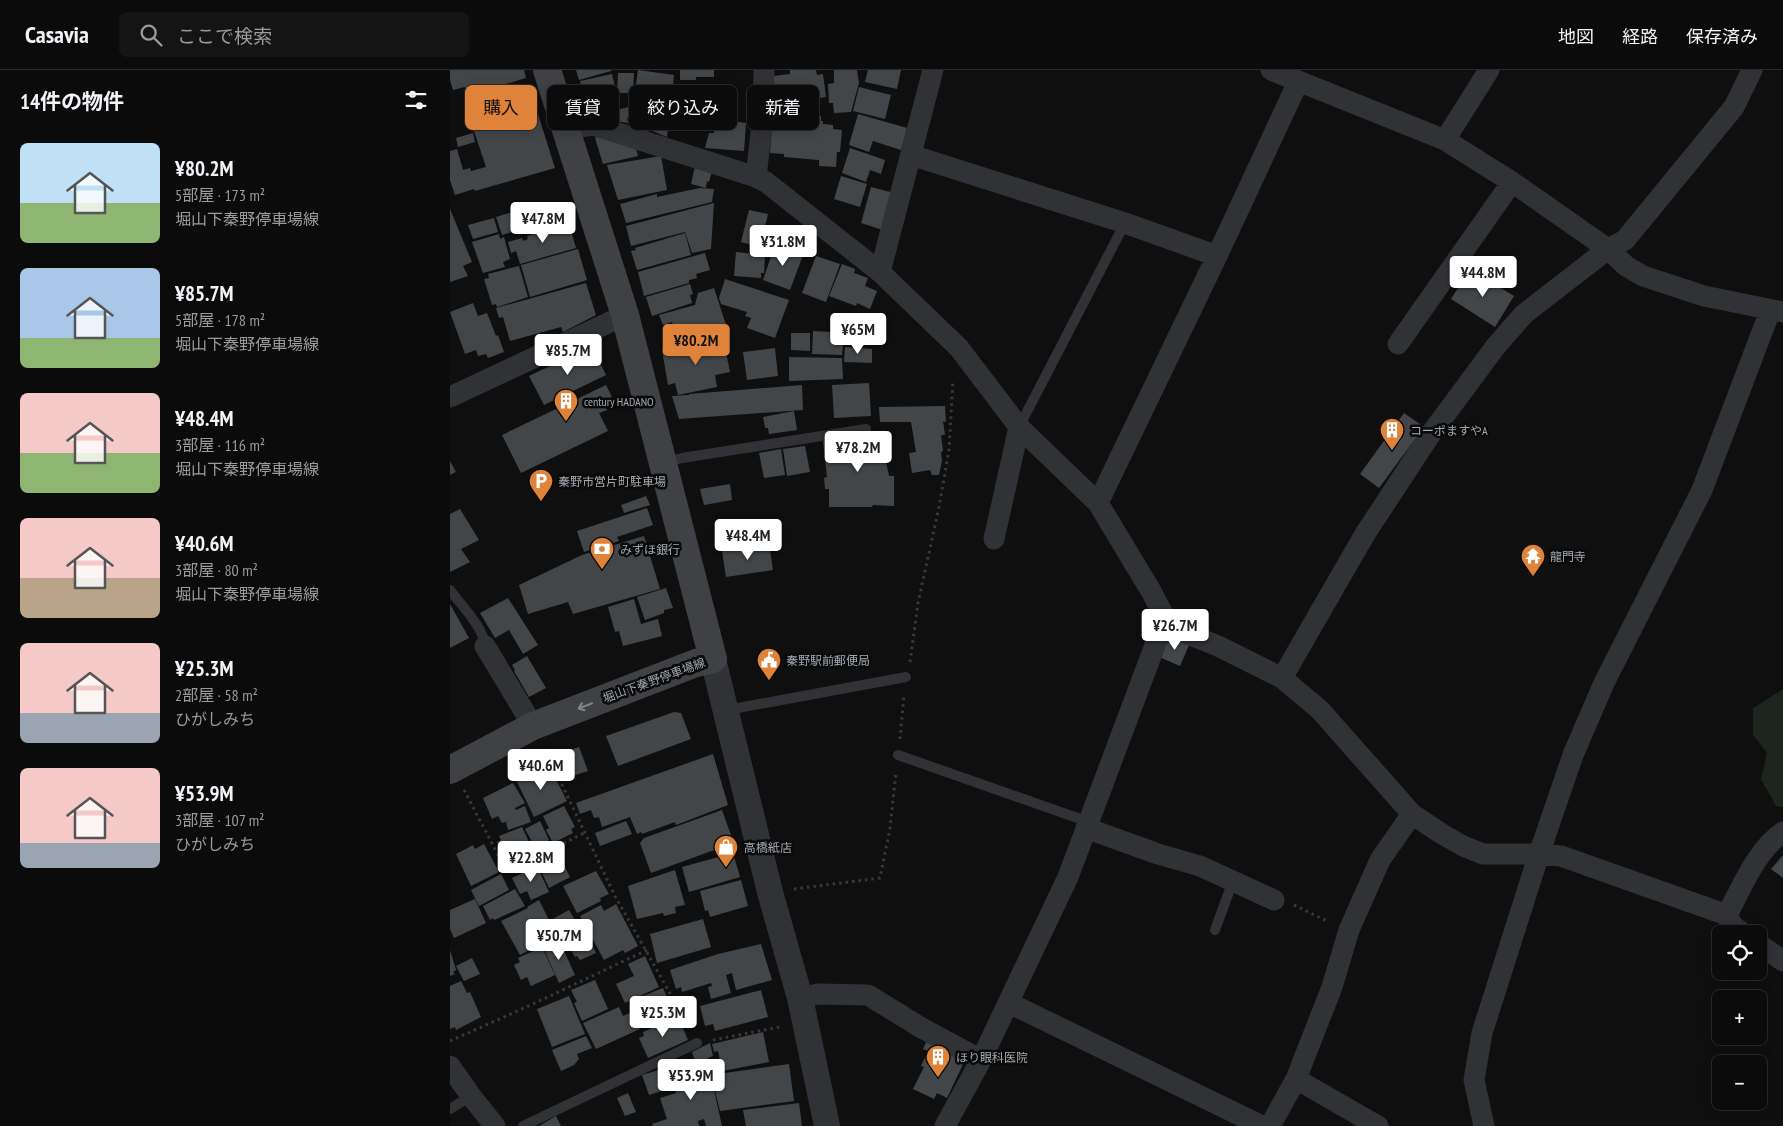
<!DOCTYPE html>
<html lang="ja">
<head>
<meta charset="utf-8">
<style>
  body { margin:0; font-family:"PT Sans Narrow","Noto Sans JP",sans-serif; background:#141415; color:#f1f3f6; height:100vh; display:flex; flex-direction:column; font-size:19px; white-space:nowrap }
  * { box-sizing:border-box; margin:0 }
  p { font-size:16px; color:#9a9b9d }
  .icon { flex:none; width:28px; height:28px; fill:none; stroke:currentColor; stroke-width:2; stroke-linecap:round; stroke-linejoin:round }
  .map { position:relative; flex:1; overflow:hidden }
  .panel { display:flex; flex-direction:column; background:#0b0b0c; width:450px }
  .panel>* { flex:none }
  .banner { position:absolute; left:15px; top:15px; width:475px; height:45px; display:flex; gap:10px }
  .buttons { position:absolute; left:1262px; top:855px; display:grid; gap:10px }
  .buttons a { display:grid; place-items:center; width:55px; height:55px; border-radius:8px; background:#0b0b0c; box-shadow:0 2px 12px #0003,0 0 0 1px #2b2b2d; font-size:25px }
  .price { position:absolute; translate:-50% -42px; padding:0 11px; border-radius:5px; background:#fff; color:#222; font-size:16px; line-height:32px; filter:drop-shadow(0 1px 2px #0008) }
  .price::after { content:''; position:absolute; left:50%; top:30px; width:15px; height:11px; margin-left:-8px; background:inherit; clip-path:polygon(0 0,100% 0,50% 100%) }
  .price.active { background:#de8339; color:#111 }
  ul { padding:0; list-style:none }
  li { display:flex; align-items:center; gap:15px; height:125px; padding:0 20px }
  li span { display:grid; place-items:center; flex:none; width:140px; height:100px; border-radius:8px; color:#555 }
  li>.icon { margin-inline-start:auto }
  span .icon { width:60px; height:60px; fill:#fffc; stroke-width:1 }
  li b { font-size:21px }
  h2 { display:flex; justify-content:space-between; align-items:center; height:60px; padding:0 20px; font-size:21px }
  .tag { padding:0 18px; border-radius:8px; background:#0b0b0c; box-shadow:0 2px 12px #0003,0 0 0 1px #2b2b2d; font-size:18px; line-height:45px }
  .tag.active { background:#de8339; color:#111 }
  header { display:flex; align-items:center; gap:30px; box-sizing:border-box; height:70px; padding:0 25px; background:#0b0b0c; border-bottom:1px solid #2b2b2d }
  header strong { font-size:24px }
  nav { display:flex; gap:28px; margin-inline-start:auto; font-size:18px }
  .search { width:350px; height:45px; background:#141415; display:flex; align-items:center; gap:12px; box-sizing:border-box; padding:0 18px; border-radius:8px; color:#9a9b9d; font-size:19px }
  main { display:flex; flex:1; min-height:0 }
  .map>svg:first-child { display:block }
</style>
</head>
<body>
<header>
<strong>Casavia</strong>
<div class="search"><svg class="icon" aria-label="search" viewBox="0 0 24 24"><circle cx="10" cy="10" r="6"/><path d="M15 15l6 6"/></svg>ここで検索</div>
<nav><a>地図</a><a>経路</a><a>保存済み</a></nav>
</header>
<main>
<section class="panel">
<h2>14件の物件<svg class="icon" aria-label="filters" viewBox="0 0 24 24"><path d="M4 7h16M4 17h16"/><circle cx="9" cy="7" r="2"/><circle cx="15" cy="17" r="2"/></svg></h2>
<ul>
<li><span style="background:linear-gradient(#bfe0f5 60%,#8fb573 0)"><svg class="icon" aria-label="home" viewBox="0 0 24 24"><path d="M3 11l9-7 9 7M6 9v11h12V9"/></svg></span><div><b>¥80.2M</b><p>5部屋 · 173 m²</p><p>堀山下秦野停車場線</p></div></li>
<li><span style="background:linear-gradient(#a9c7e8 70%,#8fb573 0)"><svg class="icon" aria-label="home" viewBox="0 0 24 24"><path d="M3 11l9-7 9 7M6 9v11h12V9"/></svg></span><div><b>¥85.7M</b><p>5部屋 · 178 m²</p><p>堀山下秦野停車場線</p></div></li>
<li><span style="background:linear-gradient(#f6c9c9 60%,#8fb573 0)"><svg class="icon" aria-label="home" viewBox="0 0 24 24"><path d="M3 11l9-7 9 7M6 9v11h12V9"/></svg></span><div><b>¥48.4M</b><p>3部屋 · 116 m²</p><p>堀山下秦野停車場線</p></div></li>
<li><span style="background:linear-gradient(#f6c9c9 60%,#b9a48a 0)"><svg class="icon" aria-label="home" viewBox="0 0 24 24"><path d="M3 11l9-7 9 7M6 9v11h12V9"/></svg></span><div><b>¥40.6M</b><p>3部屋 · 80 m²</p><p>堀山下秦野停車場線</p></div></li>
<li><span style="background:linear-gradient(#f6c9c9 70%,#9aa5b1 0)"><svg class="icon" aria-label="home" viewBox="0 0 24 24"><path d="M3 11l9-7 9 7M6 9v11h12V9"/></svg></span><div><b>¥25.3M</b><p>2部屋 · 58 m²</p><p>ひがしみち</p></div></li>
<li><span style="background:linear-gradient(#f6c9c9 75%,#9aa5b1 0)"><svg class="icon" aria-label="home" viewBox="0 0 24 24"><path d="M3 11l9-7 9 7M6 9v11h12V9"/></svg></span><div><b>¥53.9M</b><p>3部屋 · 107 m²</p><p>ひがしみち</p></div></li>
</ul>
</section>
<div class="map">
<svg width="1333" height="1056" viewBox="0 0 1333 1056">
  <rect width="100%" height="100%" fill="#0f0f10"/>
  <!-- green -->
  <path fill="#1e241e" d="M1333 619V737L1326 736 1311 709 1317 683 1303 665V638Z"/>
  <!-- building -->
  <path fill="#434648" d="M0 0H74L76 8 53 15 55 19 19 30 15 17 3 20 0 10Z
    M126 0H161V1L129 10Z
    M188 0 224 5 217 67 181 52Z
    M230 0H264V7H246V10H230Z
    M340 0H366L367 5 373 4 376 27 347 31 348 40 322 43 319 26 326 25 323 6 340 4Z
    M384 0H407L409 13 401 42 384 43 383 33H379L378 14 384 13Z
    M418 0H451L447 19 415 12Z
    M168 3H184L183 23H167Z
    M162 4 170 39 179 37 180 46 177 48 178 53 140 47 139 42 137 43 130 11Z
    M409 17 441 25 435 49 403 41Z
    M87 41 105 98 25 121 24 119 5 125 0 110V81L7 79 13 100 20 98 21 101 36 97 24 61Z
    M340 44 371 46V51H373V54L383 55V59L392 60 390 82H387L386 97 369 96V90L334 87V84L320 83 322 53 331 54 332 48H340Z
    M408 44 457 58 451 80 423 71 419 82 399 75Z
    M266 45 283 46 282 51 296 53 294 81 255 78 259 63H264Z
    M23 63 25 72 8 77 6 68Z
    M148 64 185 75 188 86 153 94 145 68Z
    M400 78 435 90 431 104 420 100 416 112 392 103Z
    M211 86 217 120 168 130 157 95Z
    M245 96 262 101 259 112 257 111 256 118 241 114Z
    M391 106 417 114 410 137 384 129Z
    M421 117 444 123 433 160 411 153Z
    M250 118 264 119 262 132 176 153 170 134 207 124V127Z
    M264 133 261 179 242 183 235 162 181 176 176 156Z
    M89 134 94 152 52 165 46 147Z
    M0 139 22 192 13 196 18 206 0 212Z
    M299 140 318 144 310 177 291 172Z
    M44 148 48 162 23 169 18 155Z
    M119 154 126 178 70 194 66 181 61 183 58 172 72 168 73 171 78 169 77 166Z
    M235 163 241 185 187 200 181 181 186 180 185 178Z
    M49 164 50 169 54 167 60 189 53 192 55 197 33 203 22 172Z
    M325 175 353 185 340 220 313 210Z
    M128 179 137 210 80 227 71 195Z
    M286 182 315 185 314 203H311V208L284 206Z
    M255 183 260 200 246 204 247 208 239 210V213L194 226 188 202Z
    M366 186 390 194 376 232 352 223Z
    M392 194 405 199 404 203 418 208 415 216 427 221 420 239 407 233 406 236 379 226Z
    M69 196 78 227 47 237 46 234 42 235 34 209 39 208 38 204Z
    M1020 199 1064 226 1045 257 1001 229Z
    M275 209 339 230 325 268 297 258 301 248 295 246 297 242 271 234 269 228Z
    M136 213 146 245 113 262 111 257 60 271 53 247 49 248 46 238Z
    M240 214 243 224 240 225 242 233 202 246 196 227Z
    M264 218 277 258 228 272 222 252 213 255 209 245 245 235 248 223Z
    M23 233 28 246 37 243 46 266 48 265 54 282 38 288 36 284 28 286 26 280 15 284 0 242Z
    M363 261 400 263 399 274H393L392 285 362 284Z
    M341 263H360V281L341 280Z
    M273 268 280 302 265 305 267 317 228 325 225 313 218 315 212 280Z
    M142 276 156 305 94 335 79 306Z
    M395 277 422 279V293L394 292Z
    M325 278 328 306 297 310 293 282Z
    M339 287 392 288 393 309 339 311Z
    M419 313 421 346 384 348 382 315Z
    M156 315 162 327 153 331 157 340 149 343 158 361 71 403 52 365Z
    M352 315 353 340 229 349 222 326 239 325V324Z
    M495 336 496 352 493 351 495 365H491L493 381 491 382 492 391 489 405H482L480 400 462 403 459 383 466 382 461 352H430L429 337Z
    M344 341 347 360 319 364 318 358H315L313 347Z
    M954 343 974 357 929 418 910 404Z
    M419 366V368H431L439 406H444V436L423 435 422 437H379V419H375L374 408 377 407 373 371Z
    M355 376 360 402 337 406 333 379Z
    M331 379 335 405 314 408 309 383Z
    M0 391 6 402 0 405Z
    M280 414 282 430 254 435 250 419Z
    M196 426 200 435 174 443 171 435Z
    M197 438 203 455 167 467 169 471 134 482 127 461Z
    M10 439 29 470 11 479 20 492 0 502V444Z
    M194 466 210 519 123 544 118 532 78 544 69 515 132 485Z
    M319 474 323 500 276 507 272 481Z
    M216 518 223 538 214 540V543L195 550 187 527Z
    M58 528 88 575 73 584 59 560 45 568 30 543Z
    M184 529 191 554 208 549 212 566 173 576 169 561 165 562 158 537Z
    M0 534 19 568 0 578Z
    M729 568 740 573 730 596 709 587 714 574Z
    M77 586 96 618 79 627 64 601 65 600 62 595Z
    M224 642 231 643 241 669 168 696 156 666Z
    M129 677 138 701 119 707 117 699 113 700 110 690H108L106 685Z
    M263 684 278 735 226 755 225 752 192 764 191 762 187 764 180 747 152 757 149 747 144 748 141 740 130 744 126 733Z
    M98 694 117 731 84 747 66 710Z
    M63 713 75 733 65 738 66 740 75 736 81 752 58 760 56 752 52 753 48 746 42 749 33 728Z
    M114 736 125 757 121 759 123 763 103 773 96 760 99 758 93 746Z
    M272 740 282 768 271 771 267 779 201 803 190 773 194 768Z
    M90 751 99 770 93 773 95 777 87 781 75 759Z
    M176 751 182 764 150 776 145 763Z
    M72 757 84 783 62 792 60 789 55 791 47 772 51 770 49 766Z
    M34 774 49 802 21 816 6 784 23 775 25 779Z
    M105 783 111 796 114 795 120 807 99 818 87 792Z
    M283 783 290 807 239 822 232 797Z
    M1333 785V808L1321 799Z
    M87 796 99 822 81 830 77 821 70 824 62 808Z
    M225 800 235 835 225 837 226 843 214 846 213 843 187 849 178 816Z
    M146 801 159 824 150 828 151 831 127 843 113 816Z
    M51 804 59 820 29 836 21 820Z
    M291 810 298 836 260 847 258 840 255 841 250 821Z
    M65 819 75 836 44 850 43 848 40 850 33 836Z
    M25 829 36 853 4 868 0 859V840Z
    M89 830 103 858 91 864 95 872 70 885 51 851 78 838 77 837Z
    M166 834 188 876 175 883 173 880 154 890 130 846 151 835 154 841Z
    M119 840 125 850 129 849 146 883 130 890 127 886 125 887 119 877 115 879 101 850Z
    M253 849 261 877 207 893 200 864Z
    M109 870 125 905 109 913 93 877Z
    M311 874 322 910 286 920 282 903 276 905 281 923 261 929 258 917 262 916 261 913 232 922 231 917 226 919 220 900 268 884Z
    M92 877 105 905 81 916 77 907 71 910 64 895 70 892 68 888Z
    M0 880 6 900 3 902 5 904 0 906Z
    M195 886 209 917 175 933 166 914 184 906 178 894Z
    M22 888 30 904 14 911 6 896Z
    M145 910 158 939 132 951 124 933 127 932 121 920Z
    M11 911 17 923 20 922 31 947 6 960 5 957 0 959V916Z
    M213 918 223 941 193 953 183 930Z
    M311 920 318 947 265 961 263 954 255 956 250 936Z
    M119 926 135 964 102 977 87 939Z
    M169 937 173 946 182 942 190 959 146 979 133 953Z
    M228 947 238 970 198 988 189 968 194 966 193 962 209 955 211 960 218 957 216 952Z
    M313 962 319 992 262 1003 260 993 270 991 268 981 264 982 262 974Z
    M136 966 142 978 127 984 129 989 124 995 111 1001 102 980Z
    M479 966 516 988 497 1028 487 1023 484 1029 463 1019 474 997 471 996 478 981 473 979Z
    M260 973 263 986 258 988V992L246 994 242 982Z
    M339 994 344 1031 270 1041 261 1005Z
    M252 995 258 1011H262L272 1056H256L254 1049 248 1051 249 1056H203L202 1054 217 1049 210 1028 226 1023 223 1011 230 1009 228 1003Z
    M212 999 218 1019 199 1025 192 1005Z
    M178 1023 186 1042 175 1046 167 1028Z
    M349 1033 352 1056H296L293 1040Z
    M106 1046 111 1056H89Z"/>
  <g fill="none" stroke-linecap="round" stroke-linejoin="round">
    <!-- path -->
    <path stroke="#37393c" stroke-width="3" stroke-dasharray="2.5 4" stroke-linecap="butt" d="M460 592 468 533 489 437 499 380 503 310
      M450 669 454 625
      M95 679 165 826 239 957
      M14 720 57 802 134 763
      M344 819 430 808 440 758 446 702
      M844 835 879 852
      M263 970 330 957
      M0 971 83 934 197 880"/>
    <!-- service -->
    <path stroke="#313235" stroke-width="10" d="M569 357 675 153
      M215 392 232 388 416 359
      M0 520C11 535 34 558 35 576
      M277 640 456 607
      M448 685 639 752
      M765 860 783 811
      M0 1039 21 1026
      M73 1056 247 973"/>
    <!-- minor -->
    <path stroke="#313235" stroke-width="21" d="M821 0 995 70 1062 112 1158 179 1176 196 1193 206 1254 226 1333 242
      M116 59 143 55 306 107 316 112 430 202 509 278 569 357 648 433 701 521 713 544V554L618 807 531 990 495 1056
      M995 70 1039 0
      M461 85 675 153 767 186
      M306 107 313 46 314 0
      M430 202 483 0
      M948 274 1062 112
      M0 327 175 245
      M648 433 767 186 848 12
      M544 469 569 357
      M713 554 768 576 832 608 870 640 962 744 992 764 1013 776 1033 784H1089L1111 786 1277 845 1283 856 1294 864
      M35 576 83 656
      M832 608 915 464 980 365 1046 276 1074 244 1158 179 1175 170 1284 37 1302 0
      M636 758 708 784 750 796 824 830
      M1277 845C1291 819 1307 779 1333 762
      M1309 874 1333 891
      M350 928 368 924 418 925 470 957 531 990
      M559 933 812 1056
      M0 996 21 1026 45 1056
      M846 1009 928 1056
      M820 1056 846 1009 882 917 899 860 930 790 962 744
      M1034 1056 1024 1010 1032 963 1089 784 1123 685 1154 613 1252 420 1320 241"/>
    <!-- tertiary -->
    <path stroke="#313235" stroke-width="26" d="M263 589 320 822 350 928 377 1056"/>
    <!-- secondary -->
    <path stroke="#3f4145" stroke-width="28" d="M0 700 83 656 246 593 263 589 175 245 97 0"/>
  </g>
  <!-- one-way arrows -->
  <defs><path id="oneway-shaft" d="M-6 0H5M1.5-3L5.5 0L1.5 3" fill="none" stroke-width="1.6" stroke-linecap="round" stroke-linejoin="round" transform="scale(1.25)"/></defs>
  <use stroke="#7f858b" href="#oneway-shaft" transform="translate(135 636) rotate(159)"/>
  <!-- icons -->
  <defs>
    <symbol id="building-pin" viewBox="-11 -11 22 30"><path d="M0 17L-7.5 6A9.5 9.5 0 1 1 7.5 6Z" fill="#de8339" stroke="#0a0a0b"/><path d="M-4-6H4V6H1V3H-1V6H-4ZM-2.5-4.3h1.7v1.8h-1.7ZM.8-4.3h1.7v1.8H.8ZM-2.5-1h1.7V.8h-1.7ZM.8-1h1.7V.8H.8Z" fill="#fff"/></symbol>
    <symbol id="parking-pin" viewBox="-11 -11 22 30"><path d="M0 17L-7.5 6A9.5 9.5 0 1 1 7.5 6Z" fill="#de8339" stroke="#0a0a0b"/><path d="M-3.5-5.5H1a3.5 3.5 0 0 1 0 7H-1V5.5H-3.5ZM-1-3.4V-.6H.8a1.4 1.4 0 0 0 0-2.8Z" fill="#fff"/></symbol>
    <symbol id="bank-pin" viewBox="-11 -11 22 30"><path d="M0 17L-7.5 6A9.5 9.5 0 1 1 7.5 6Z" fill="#de8339" stroke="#0a0a0b"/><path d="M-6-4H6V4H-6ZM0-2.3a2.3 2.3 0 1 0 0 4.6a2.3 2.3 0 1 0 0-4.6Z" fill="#fff"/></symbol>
    <symbol id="temple-pin" viewBox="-11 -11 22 30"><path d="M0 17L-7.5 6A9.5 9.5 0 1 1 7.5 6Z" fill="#de8339" stroke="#0a0a0b"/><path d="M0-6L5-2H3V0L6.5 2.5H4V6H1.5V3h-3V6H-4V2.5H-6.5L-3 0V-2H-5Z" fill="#fff"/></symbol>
    <symbol id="civic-pin" viewBox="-11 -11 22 30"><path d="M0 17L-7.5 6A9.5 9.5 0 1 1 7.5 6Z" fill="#de8339" stroke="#0a0a0b"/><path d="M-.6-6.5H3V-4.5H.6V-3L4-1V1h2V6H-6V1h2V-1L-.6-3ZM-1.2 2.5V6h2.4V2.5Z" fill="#fff"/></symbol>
    <symbol id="shop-pin" viewBox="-11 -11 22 30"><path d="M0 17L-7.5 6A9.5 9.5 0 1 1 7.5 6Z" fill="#de8339" stroke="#0a0a0b"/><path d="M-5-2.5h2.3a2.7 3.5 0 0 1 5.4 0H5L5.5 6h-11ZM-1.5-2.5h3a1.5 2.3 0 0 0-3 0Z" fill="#fff"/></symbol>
  </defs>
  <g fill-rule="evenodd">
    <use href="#building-pin" x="102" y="317" width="28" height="38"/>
    <use href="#building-pin" x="928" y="346" width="28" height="38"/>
    <use href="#parking-pin" x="77" y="397" width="28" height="38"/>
    <use href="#bank-pin" x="138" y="465" width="28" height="38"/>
    <use href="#temple-pin" x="1069" y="472" width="28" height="38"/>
    <use href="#civic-pin" x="305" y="576" width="28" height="38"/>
    <use href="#shop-pin" x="262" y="763" width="28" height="38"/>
    <use href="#building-pin" x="474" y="973" width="28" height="38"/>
  </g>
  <g text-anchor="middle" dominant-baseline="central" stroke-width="5" stroke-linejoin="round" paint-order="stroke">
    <!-- poi labels -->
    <g font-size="12" fill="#a2a9b0" stroke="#0a0a0b" text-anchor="start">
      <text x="134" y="331">century HADANO</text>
      <text x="960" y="360">コーポますやA</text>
      <text x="108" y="411">秦野市営片町駐車場</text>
      <text x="170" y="479">みずほ銀行</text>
      <text x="1100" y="486">龍門寺</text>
      <text x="336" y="590">秦野駅前郵便局</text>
      <text x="294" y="777">高橋紙店</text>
      <text x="506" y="987">ほり眼科医院</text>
    </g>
    <!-- street labels -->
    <g font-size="12" fill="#a2a9b0" stroke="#0a0a0b">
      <text transform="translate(204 610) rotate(-20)">堀山下秦野停車場線</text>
    </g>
  </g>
</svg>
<div class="buttons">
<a><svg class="icon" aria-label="locate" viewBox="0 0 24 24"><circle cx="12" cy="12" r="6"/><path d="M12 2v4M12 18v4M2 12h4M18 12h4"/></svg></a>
<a>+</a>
<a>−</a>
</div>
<b class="price" style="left:93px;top:174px">¥47.8M</b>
<b class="price" style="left:333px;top:197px">¥31.8M</b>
<b class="price" style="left:1033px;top:228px">¥44.8M</b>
<b class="price" style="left:408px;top:285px">¥65M</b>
<b class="price active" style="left:246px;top:296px">¥80.2M</b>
<b class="price" style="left:118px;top:306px">¥85.7M</b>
<b class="price" style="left:408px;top:403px">¥78.2M</b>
<b class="price" style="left:298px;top:491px">¥48.4M</b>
<b class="price" style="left:725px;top:581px">¥26.7M</b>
<b class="price" style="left:91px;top:721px">¥40.6M</b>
<b class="price" style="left:81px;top:813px">¥22.8M</b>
<b class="price" style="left:109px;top:891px">¥50.7M</b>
<b class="price" style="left:213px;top:968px">¥25.3M</b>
<b class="price" style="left:241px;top:1031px">¥53.9M</b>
<div class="banner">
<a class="tag active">購入</a>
<a class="tag">賃貸</a>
<a class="tag">絞り込み</a>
<a class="tag">新着</a>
</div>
</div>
</main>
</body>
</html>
